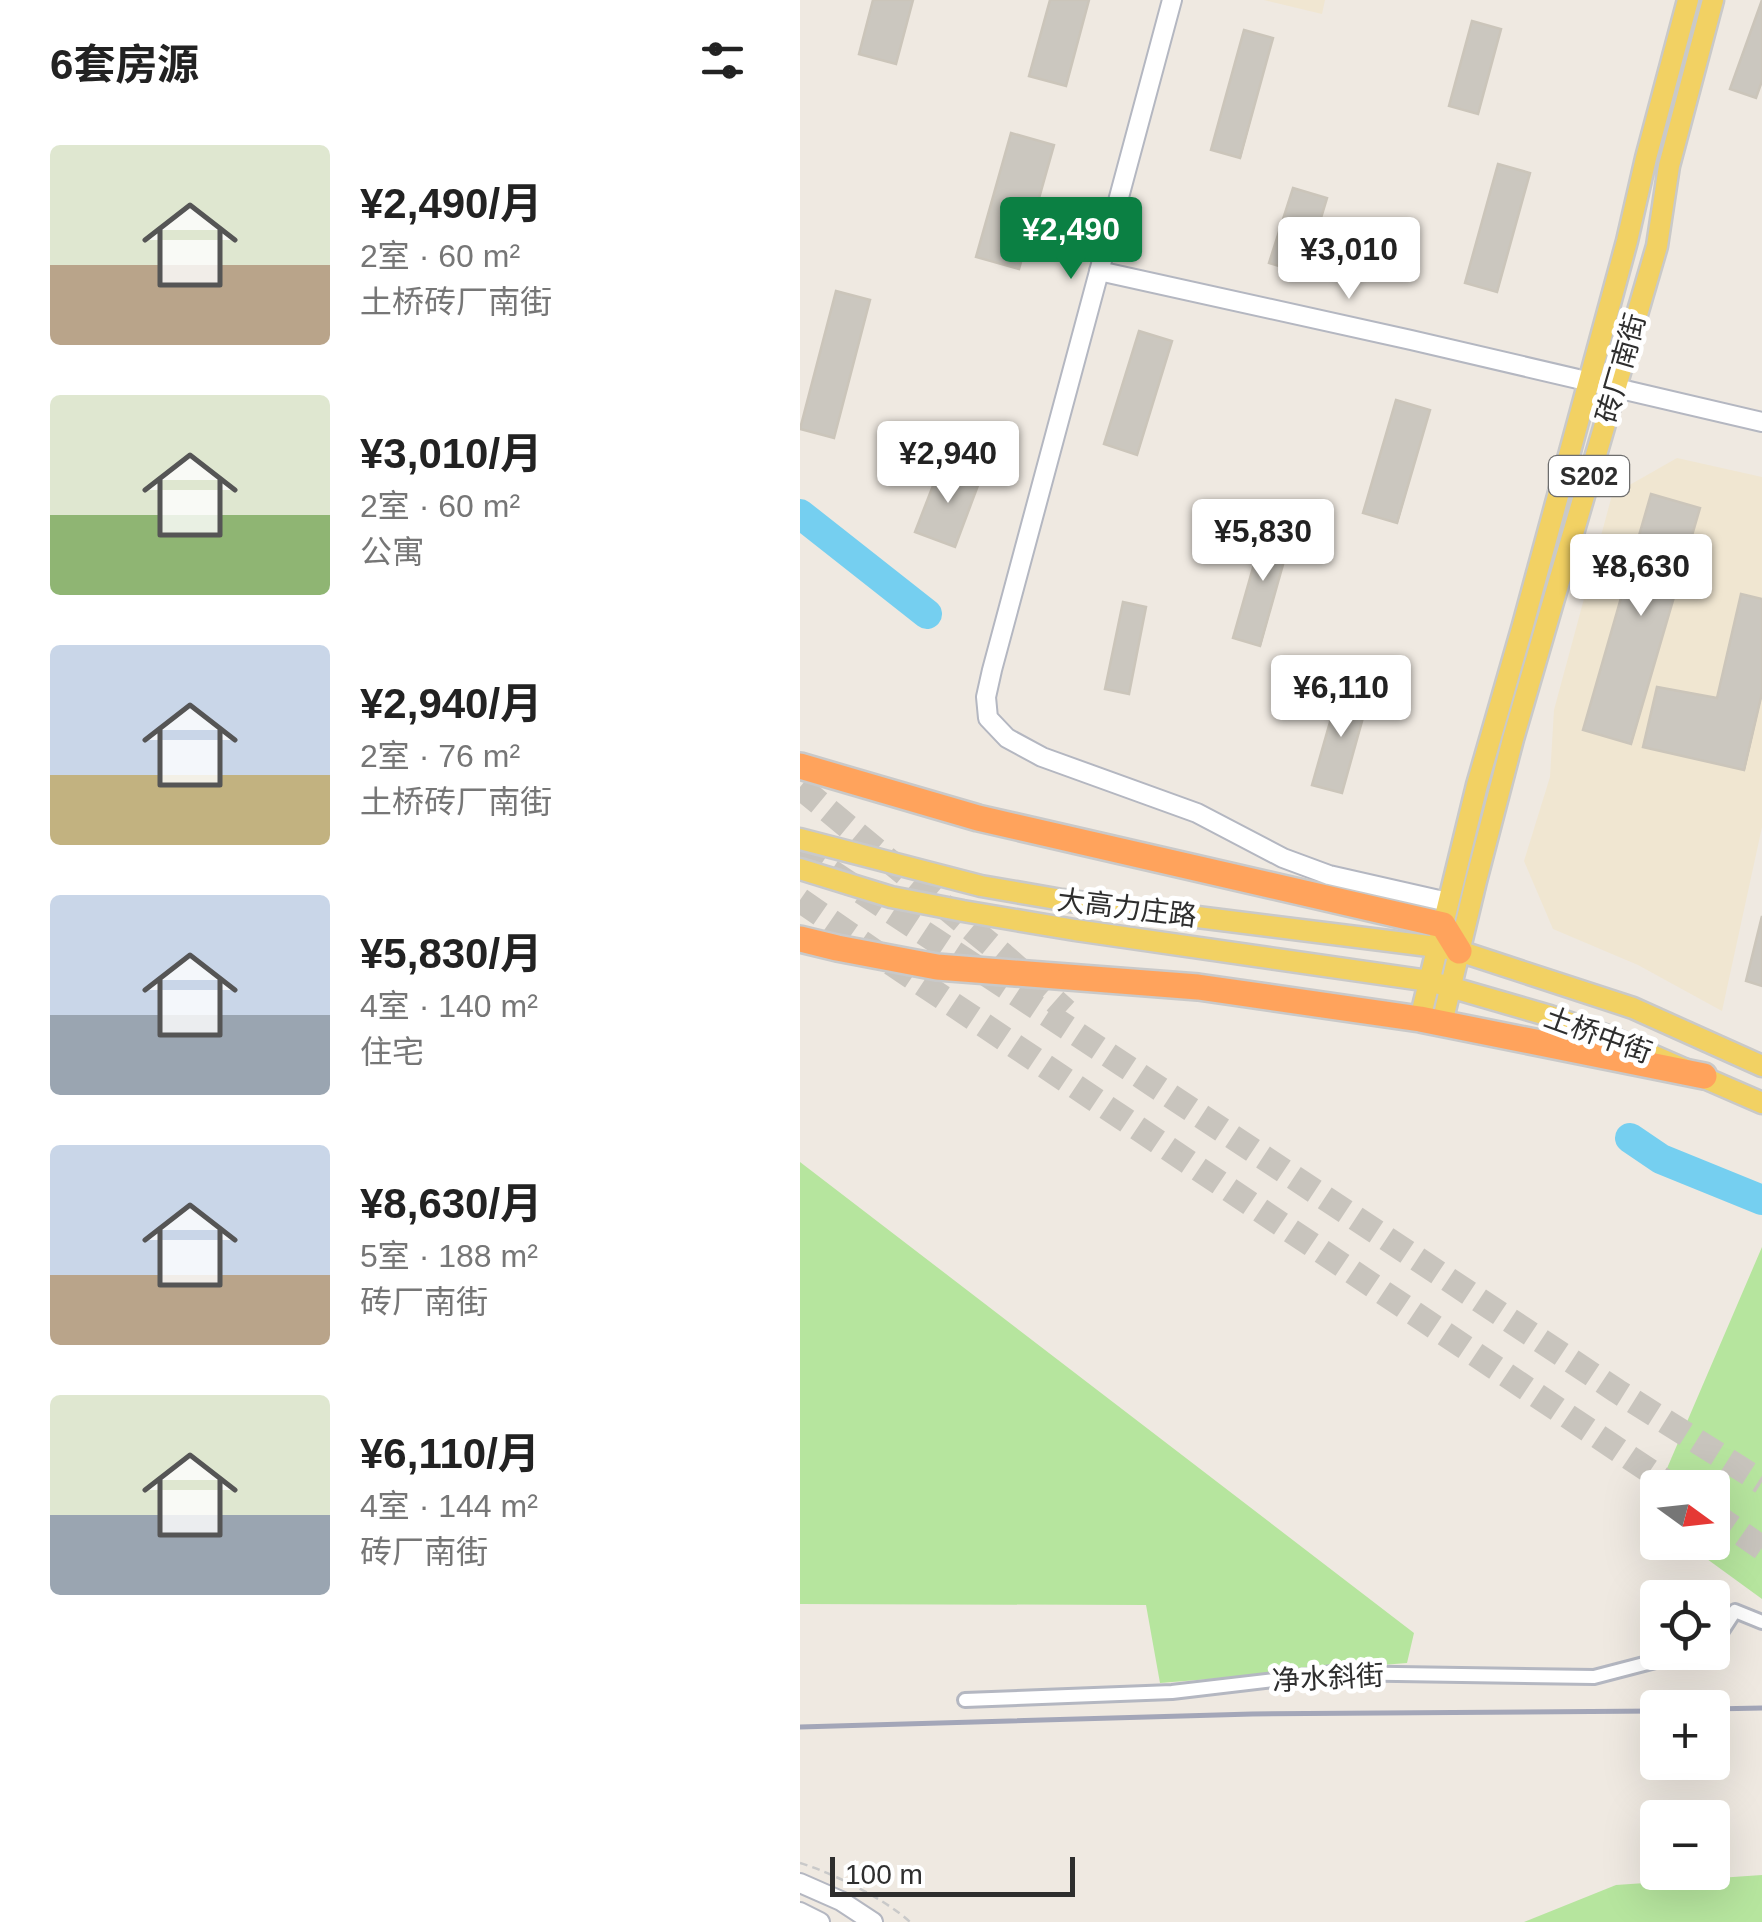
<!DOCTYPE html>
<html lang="zh">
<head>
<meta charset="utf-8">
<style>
  body { margin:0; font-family:Arial,"Noto Sans SC",sans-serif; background:#f2f2f2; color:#222; height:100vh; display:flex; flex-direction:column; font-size:38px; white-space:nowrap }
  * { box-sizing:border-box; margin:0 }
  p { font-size:32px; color:#767676 }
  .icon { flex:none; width:55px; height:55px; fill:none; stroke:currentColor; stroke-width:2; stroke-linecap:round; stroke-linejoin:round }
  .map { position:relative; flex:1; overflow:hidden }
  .details { display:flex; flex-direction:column; background:#fff; width:800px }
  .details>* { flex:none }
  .needle { width:65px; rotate:105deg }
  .fabs { position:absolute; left:840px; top:1470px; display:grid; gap:20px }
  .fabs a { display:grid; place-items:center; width:90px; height:90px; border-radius:10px; background:#fff; box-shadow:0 10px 40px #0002; font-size:50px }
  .scale { position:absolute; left:30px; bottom:25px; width:245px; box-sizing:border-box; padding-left:10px; border:5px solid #2e2e2e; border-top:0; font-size:28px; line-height:35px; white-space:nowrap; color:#2e2e2e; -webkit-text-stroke:8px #fff; paint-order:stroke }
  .price { position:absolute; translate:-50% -85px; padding:0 22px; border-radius:10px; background:#fff; color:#222; font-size:32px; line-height:65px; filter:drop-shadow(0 2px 5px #0008) }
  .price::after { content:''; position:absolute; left:50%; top:60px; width:30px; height:22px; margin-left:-15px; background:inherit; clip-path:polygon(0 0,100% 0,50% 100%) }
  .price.current { background:#0b8043; color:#fff }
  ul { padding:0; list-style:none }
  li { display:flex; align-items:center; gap:30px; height:250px; padding:0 50px }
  li span { display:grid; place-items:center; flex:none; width:280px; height:200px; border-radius:10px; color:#555 }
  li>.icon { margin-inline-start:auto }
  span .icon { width:120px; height:120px; fill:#fffc; stroke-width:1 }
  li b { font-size:42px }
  h2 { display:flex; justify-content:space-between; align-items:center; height:120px; padding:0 50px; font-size:42px }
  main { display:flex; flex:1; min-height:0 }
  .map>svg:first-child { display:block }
</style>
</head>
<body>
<main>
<section class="details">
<h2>6套房源<svg class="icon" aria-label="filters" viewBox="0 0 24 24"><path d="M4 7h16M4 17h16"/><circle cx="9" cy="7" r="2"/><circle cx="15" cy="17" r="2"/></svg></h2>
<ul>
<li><span style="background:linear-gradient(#dfe7d0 60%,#b9a48a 0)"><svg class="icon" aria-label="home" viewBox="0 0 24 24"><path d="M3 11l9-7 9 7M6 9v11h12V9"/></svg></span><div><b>¥2,490/月</b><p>2室 · 60 m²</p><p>土桥砖厂南街</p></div></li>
<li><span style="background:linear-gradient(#dfe7d0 60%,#8fb573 0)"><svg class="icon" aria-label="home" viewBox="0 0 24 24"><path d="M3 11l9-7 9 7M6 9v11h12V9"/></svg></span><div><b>¥3,010/月</b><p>2室 · 60 m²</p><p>公寓</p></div></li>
<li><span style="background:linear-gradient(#c9d6e8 65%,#c2b280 0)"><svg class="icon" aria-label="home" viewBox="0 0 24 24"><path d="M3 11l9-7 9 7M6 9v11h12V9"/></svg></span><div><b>¥2,940/月</b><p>2室 · 76 m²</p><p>土桥砖厂南街</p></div></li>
<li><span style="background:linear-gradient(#c9d6e8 60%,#9aa5b1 0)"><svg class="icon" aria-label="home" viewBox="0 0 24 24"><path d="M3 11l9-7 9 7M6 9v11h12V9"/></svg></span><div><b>¥5,830/月</b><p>4室 · 140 m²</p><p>住宅</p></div></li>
<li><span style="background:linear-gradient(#c9d6e8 65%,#b9a48a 0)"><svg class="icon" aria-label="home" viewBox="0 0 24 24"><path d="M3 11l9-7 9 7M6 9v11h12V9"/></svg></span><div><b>¥8,630/月</b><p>5室 · 188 m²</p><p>砖厂南街</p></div></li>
<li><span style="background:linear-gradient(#dfe7d0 60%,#9aa5b1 0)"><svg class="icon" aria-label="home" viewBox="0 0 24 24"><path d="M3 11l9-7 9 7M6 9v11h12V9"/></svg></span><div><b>¥6,110/月</b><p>4室 · 144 m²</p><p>砖厂南街</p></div></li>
</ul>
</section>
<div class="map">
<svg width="962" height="1922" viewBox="0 0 962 1922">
  <rect width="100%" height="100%" fill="#efe9e1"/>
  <!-- education -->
  <path fill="#f0e6d1" d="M464 0H525L522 14Z
    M877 458 962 477V827L922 1011 838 965 753 929 724 861 750 777 754 710 812 495Z"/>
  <!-- green -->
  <path fill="#b6e59e" d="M0 1162 614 1633 607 1663 360 1683 346 1605 0 1604Z
    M962 1247V1599L885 1543 912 1542V1488L859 1487Z
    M962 1875V1922H724L816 1885Z"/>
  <!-- shadow -->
  <path fill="#0003" d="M700 31 679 113 653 106Z
    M472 41 441 158 415 150Z
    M729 175 698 291 669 283Z
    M371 343 338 454 308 445Z
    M629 412 598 523 567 513Z
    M179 482 156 546 119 532Z
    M899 510 832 743 787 730Z
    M492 532 461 646 437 639Z
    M962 601V696L945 770 847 747 919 701Z"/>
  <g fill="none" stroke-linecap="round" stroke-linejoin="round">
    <!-- river -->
    <path stroke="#75cff0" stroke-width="30" d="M0 514 127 614
      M830 1138 861 1159 962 1200"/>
  </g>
  <!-- building -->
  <path fill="#cbc7bf" stroke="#cbc5ba" stroke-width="2.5" d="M73 0H113L96 64 59 54Z
    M250 0H289L266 86 229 76Z
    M962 0V81L956 98 930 89Z
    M672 21 701 29 678 114 649 106Z
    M444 30 473 38 440 158 411 150Z
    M211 133 254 145 219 269 176 257Z
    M698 164 730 173 697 292 665 283Z
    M493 188 527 198 504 274 469 263Z
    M36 291 70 300 34 438 0 429Z
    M339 331 372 341 337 455 304 444Z
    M596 400 630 410 597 523 563 513Z
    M141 465 180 480 155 547 115 532Z
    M851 494 900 508 831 744 783 730Z
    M466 522 493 529 460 646 433 638Z
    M941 594 962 599V693L944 770 843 747 857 687 917 698Z
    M323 602 346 607 329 694 305 689Z
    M540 687 569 696 542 793 512 785Z
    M962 916V986L946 981Z"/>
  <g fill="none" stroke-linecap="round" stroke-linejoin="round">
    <!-- motorway-tunnel -->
    <path stroke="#c8c4bd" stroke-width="25" stroke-dasharray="25 12" stroke-linecap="butt" d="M0 787 203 955 266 1011
      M0 851 817 1391 962 1482
      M0 900 94 965 875 1488
      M912 1513 962 1548"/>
    <defs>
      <path id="minor" d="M912 1646 935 1611 962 1622
        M165 1700 372 1692 533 1673 794 1677 890 1652"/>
      <path id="tertiary" d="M372 0 192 670 186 697 188 718 207 738 242 757 397 813 483 858 529 875 648 902
        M299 271 611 340 962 422"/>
      <path id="secondary" d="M0 1883 41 1901 73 1922
        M0 1912 20 1922"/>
      <path id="primary" d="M0 839 181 886 262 900 637 947 659 951 833 1008 962 1066
        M0 869 91 897 163 911 275 930 629 981 750 1016 808 1036 962 1103
        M620 1019 677 785 723 625 827 241 846 158 888 0
        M642 1023 676 881 713 739 857 246 869 166 913 0"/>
      <path id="motorway" d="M0 766 178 818 643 925 659 951
        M0 939 37 948 137 967 398 987 620 1019 904 1076"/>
    </defs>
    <!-- minor casing -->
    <use href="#minor" stroke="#b4b7c1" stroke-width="18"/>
    <!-- tertiary casing -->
    <use href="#tertiary" stroke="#b4b7c1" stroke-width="22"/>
    <!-- secondary casing -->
    <use href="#secondary" stroke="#b4b7c1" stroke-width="22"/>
    <!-- primary casing -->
    <use href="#primary" stroke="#c9c9c9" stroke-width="25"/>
    <!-- motorway casing -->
    <use href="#motorway" stroke="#c9c9c9" stroke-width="30"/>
    <!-- path -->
    <path stroke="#c9c9c9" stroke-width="2.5" stroke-dasharray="8 5" stroke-linecap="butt" d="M0 1863C33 1873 85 1899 110 1922"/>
    <!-- minor -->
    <use href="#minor" stroke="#fff" stroke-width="12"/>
    <!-- tertiary -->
    <use href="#tertiary" stroke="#fff" stroke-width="18"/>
    <!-- secondary -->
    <use href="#secondary" stroke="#fff" stroke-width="18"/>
    <!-- primary -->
    <use href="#primary" stroke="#f2d163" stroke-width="20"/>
    <!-- motorway -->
    <use href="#motorway" stroke="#ffa35c" stroke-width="25"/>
    <!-- rail -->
    <path stroke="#a3a6b8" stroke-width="5" d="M912 1709 962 1708
      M0 1727 452 1714 858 1711"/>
  </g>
  <g text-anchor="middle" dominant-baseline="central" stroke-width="10" stroke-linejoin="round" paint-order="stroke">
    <!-- shield labels -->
    <rect fill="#fff" stroke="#6d6d6d" stroke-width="2.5" x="749" y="456" width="80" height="40" rx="8"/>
    <g font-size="25" font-weight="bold" fill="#2e2e2e">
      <text x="789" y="476">S202</text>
    </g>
    <!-- street labels -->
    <g font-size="28" fill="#2e2e2e" stroke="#fff">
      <text transform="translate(821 368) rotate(-74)">砖厂南街</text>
      <text transform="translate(327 908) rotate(7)">大高力庄路</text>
      <text transform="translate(798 1035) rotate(20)">土桥中街</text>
      <text transform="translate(528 1678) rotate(-3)">净水斜街</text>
    </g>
  </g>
</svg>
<div class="fabs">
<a><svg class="needle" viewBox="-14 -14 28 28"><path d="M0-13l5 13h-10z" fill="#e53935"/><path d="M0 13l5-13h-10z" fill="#767676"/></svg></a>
<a><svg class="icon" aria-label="locate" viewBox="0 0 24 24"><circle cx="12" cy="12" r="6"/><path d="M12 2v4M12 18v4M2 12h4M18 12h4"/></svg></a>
<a>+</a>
<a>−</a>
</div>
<div class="scale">100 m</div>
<b class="price current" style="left:271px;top:282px">¥2,490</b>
<b class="price" style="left:549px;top:302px">¥3,010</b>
<b class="price" style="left:148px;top:506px">¥2,940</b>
<b class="price" style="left:463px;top:584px">¥5,830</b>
<b class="price" style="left:841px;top:619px">¥8,630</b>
<b class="price" style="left:541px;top:740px">¥6,110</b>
</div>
</main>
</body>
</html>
